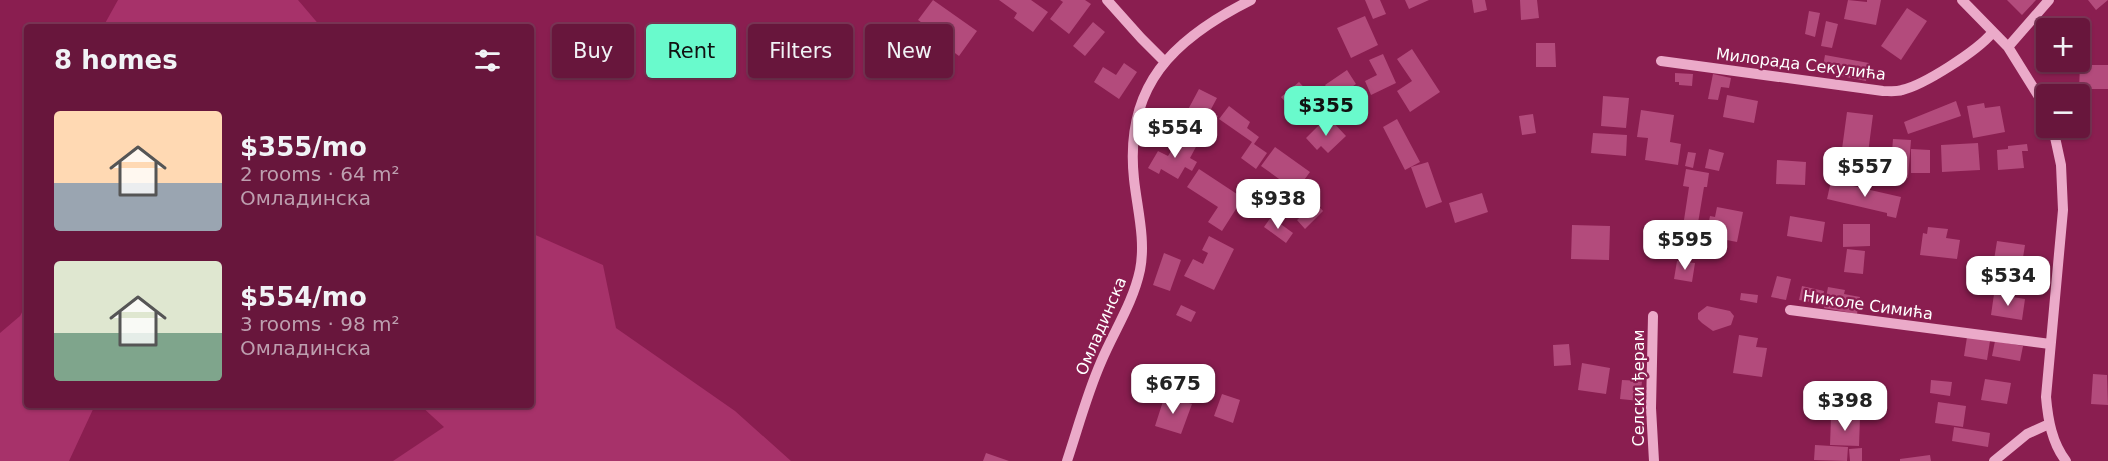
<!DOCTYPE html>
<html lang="en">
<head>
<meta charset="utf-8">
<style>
  body { margin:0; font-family:"DejaVu Sans",sans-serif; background:#6d1f43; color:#f1f3f6; height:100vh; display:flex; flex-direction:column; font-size:22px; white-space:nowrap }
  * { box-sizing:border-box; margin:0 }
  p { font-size:20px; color:#bd9faf }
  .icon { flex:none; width:33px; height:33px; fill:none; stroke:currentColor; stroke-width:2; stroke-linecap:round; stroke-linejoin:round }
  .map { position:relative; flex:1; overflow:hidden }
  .sheet { position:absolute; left:24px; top:24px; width:510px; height:384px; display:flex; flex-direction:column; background:#68163c; border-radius:6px; box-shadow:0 2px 4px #0004,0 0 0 2px #7b3556 }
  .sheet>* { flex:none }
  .banner { position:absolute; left:552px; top:24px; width:570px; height:54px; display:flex; gap:12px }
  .fabs { position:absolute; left:2036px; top:18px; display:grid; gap:12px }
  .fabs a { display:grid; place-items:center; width:54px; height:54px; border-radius:6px; background:#68163c; box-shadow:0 2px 4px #0004,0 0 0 2px #7b3556; font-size:30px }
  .price { position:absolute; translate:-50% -51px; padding:0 14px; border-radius:12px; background:#fff; color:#222; font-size:20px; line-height:39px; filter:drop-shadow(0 2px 3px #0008) }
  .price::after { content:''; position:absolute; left:50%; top:36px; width:18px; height:14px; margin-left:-9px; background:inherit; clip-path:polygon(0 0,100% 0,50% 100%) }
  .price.on { background:#69facc; color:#111 }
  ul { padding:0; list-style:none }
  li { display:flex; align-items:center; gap:18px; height:150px; padding:0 30px }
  li span { display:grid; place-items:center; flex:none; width:168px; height:120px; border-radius:6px; color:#555 }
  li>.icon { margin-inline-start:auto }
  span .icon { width:72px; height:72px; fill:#fffc; stroke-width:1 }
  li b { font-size:26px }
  h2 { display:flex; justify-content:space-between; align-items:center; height:72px; padding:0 30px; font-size:26px }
  .chip { padding:0 21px; border-radius:6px; background:#68163c; box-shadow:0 2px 4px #0004,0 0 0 2px #7b3556; font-size:21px; line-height:54px }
  .chip.on { background:#69facc; color:#111 }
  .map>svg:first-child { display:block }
</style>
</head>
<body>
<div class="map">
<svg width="2108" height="461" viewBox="0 0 2108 461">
  <rect width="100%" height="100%" fill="#8a1e50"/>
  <!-- green -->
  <path fill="#a7326a" d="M118 0H298L321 27H103Z
    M531 233 603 265 616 328 735 411 791 461H393L444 427 420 405H531Z
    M27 303V405H95L69 461H0V333L20 316Z"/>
  <!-- building -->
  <path fill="#b34b7c" d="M933 0 977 31 959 56 937 40 940 35 918 20Z
    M999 0H1031L1048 12 1033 32 1014 18 1017 13Z
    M1060 0H1085L1091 4 1069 34 1050 19 1063 2Z
    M1365 0H1380L1386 14 1373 19Z
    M1405 0H1429L1409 9Z
    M1472 0H1485L1487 10 1474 13Z
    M1520 0H1537L1539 18 1521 20Z
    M1848 0 1867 2V0H1881L1876 25 1844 19Z
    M2007 0H2036L2022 15Z
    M2088 0H2108L2096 10Z
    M1907 8 1927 21 1901 60 1881 46Z
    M1809 11 1820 13 1815 37 1805 34Z
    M1365 16 1378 45 1351 58 1337 28Z
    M1826 21 1838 24 1832 48 1821 46Z
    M1093 22 1105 32 1085 56 1073 46Z
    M2046 32V49L2043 50 2034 37Z
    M1536 43H1555L1556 67H1536Z
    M1412 49 1440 92 1410 112 1397 91 1412 81 1397 59Z
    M1383 54 1396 83 1371 95 1365 81 1377 75 1369 60Z
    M1825 55 1869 63 1866 81 1822 72Z
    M1124 63 1137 72 1119 99 1094 82 1103 67 1116 75Z
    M2080 65H2108V89H2079Z
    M1347 70 1356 84 1335 99 1325 85Z
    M1675 73 1693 74 1692 86 1679 85V82H1675Z
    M1713 74 1731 78 1729 88 1721 87 1718 100 1708 99Z
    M1299 82 1312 96 1294 112 1281 97Z
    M1199 89 1217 98 1210 111 1218 116 1209 132 1195 125 1189 138 1164 126 1171 113 1183 119Z
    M1727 95 1758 101 1754 123 1723 117Z
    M1603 96 1629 98 1626 128 1601 126Z
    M2079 97H2089L2090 121 2079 122Z
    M1956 101 1961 116 1908 134 1904 122Z
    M1984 103 1985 108 2000 106 2005 132 1973 138 1967 106Z
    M1229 106 1250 122 1247 128 1259 137 1254 144 1267 153 1256 169 1241 158 1252 142 1219 119Z
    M1641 110 1674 115 1670 142 1681 144 1678 165 1645 160 1648 138 1637 137Z
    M1847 112 1873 115 1868 153 1842 149Z
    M1533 114 1536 133 1522 135 1519 116Z
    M1397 119 1420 162 1405 170 1383 127Z
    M1331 120 1346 136 1328 153 1321 146 1317 150 1306 138 1319 125 1322 128Z
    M1593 133 1627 135 1626 156 1591 153Z
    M1180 136 1197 145 1190 158 1197 162 1192 171 1185 167 1178 179 1161 169 1159 174 1148 168 1158 151 1168 156Z
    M1893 139 1911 140 1908 178 1890 177Z
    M1978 143 1980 170 1942 172 1941 145Z
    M2027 144 2028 151H2022L2024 168 1998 170 1997 150 2008 149V146Z
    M1275 147 1310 172 1296 191 1261 166Z
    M1709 149 1724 153 1719 171 1705 168Z
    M1911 149 1930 150V173H1911Z
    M1688 152 1696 153 1693 168 1685 166Z
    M1777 160 1806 162 1805 185 1776 184Z
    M1428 162 1442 202 1426 208 1411 167Z
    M1199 169 1243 198 1222 231 1208 222 1218 207 1187 187Z
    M1686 169 1709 173 1707 187H1704L1696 235 1682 233 1689 187 1683 186Z
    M1831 181 1901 197 1896 218 1887 216V213L1827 199Z
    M1482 193 1488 212 1455 223 1449 203Z
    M1316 203 1323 211 1305 229 1297 220Z
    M1717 207 1743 212 1737 242 1706 236 1710 216 1715 217Z
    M1790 216 1825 222 1822 242 1787 236Z
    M1271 217 1293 233 1286 243 1264 227Z
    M1843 224H1870V246L1843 247Z
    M1572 225 1610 226 1609 260 1571 259Z
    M1928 227 1948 229 1946 238 1960 240 1957 259 1920 255 1923 233 1927 234Z
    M1209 236 1234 249 1214 290 1184 276 1193 259 1203 264 1208 253 1202 250Z
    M1997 241 2025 245 2022 264 1994 260Z
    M1847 249 1865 251 1863 274 1844 272Z
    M1164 253 1181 260 1170 291 1153 285Z
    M1677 261 1695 263 1692 282 1674 279Z
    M1987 262 2022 266 2021 280 1985 276Z
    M1777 276 1791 279 1786 300 1771 297Z
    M1802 286 1824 291 1822 304 1799 300Z
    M1828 287 1845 290 1844 294 1860 297 1857 314 1824 308Z
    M1741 293 1758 295 1757 303 1740 300Z
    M1994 294 2025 299 2022 320 1991 315Z
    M1181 305 1196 312 1191 322 1176 315Z
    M1707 306 1730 311 1734 316 1731 325 1713 331 1702 323 1698 319V313Z
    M1739 335 1758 338 1756 347 1767 348 1762 377 1733 373Z
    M1967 337 1990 341 1987 360 1964 356Z
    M1995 341 2023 346 2020 361 1992 356Z
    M1569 344 1571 365 1554 366 1553 345Z
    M1582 363 1610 368 1606 394 1578 390Z
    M2093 374 2107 375 2108 405 2091 404Z
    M1985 379 2011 383 2007 404 1981 400Z
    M1622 380 1642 381 1640 401 1620 399Z
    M1931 380 1952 382 1950 396 1930 393Z
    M1222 394 1240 400 1233 423 1214 416Z
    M1165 395 1192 404 1181 434 1155 426Z
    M1938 402 1966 406 1963 427 1935 423Z
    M1831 417 1860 418 1859 446 1830 445Z
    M1954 427 1990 433 1988 447 1952 441Z
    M1815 445 1848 447 1847 461 1814 460Z
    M1862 448V461H1850L1849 449Z
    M986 453 1009 461H983Z
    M1930 455 1931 461H1900V459Z"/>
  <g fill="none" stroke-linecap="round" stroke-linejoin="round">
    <!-- minor -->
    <path stroke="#ebaac9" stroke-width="10" d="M1107 0 1141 38 1164 61
      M1962 0 2008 47 2046 108
      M2008 47 2049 0
      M1661 61 1883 91C1889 91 1896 92 1902 90 1924 85 1977 51 1992 33
      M2053 128 2061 165 2063 210 2046 397C2048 420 2052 443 2066 461
      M1790 310 2050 344
      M1653 316 1651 408 1654 461
      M1067 461C1078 428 1087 394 1101 362 1114 331 1133 303 1140 270 1146 240 1137 208 1134 179 1124 86 1173 39 1251 0
      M1994 461 2027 434 2049 424"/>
  </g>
  <g text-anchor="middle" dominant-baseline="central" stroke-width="4.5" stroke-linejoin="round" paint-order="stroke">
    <!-- street labels -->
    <g font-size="16" fill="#fff" stroke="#8a1e50">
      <text transform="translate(1801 64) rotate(7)">Милорада Секулића</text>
      <text transform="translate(1868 305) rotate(8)">Николе Симића</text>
      <text transform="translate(1101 326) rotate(-67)">Омладинска</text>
      <text transform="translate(1638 388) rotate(-90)">Селски ђерам</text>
    </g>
  </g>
</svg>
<div class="fabs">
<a>+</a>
<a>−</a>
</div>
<b class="price on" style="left:1326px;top:137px">$355</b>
<b class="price" style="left:1175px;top:159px">$554</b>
<b class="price" style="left:1865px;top:198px">$557</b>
<b class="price" style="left:1278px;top:230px">$938</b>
<b class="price" style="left:1685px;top:271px">$595</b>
<b class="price" style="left:2008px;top:307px">$534</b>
<b class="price" style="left:1173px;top:415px">$675</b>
<b class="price" style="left:1845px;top:432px">$398</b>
<div class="banner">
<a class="chip">Buy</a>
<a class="chip on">Rent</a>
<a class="chip">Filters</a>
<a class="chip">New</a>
</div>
<section class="sheet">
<h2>8 homes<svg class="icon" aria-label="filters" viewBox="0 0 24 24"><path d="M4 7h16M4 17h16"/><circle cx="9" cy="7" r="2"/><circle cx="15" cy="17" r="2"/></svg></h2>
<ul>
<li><span style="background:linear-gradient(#ffd9b3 60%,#9aa5b1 0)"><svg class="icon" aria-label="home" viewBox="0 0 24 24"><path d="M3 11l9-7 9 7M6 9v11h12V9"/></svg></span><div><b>$355/mo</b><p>2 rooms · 64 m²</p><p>Омладинска</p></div></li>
<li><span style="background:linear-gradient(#dfe7d0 60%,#7fa58c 0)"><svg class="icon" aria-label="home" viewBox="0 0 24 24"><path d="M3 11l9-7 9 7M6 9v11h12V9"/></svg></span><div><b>$554/mo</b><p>3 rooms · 98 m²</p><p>Омладинска</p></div></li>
</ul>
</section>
</div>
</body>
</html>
